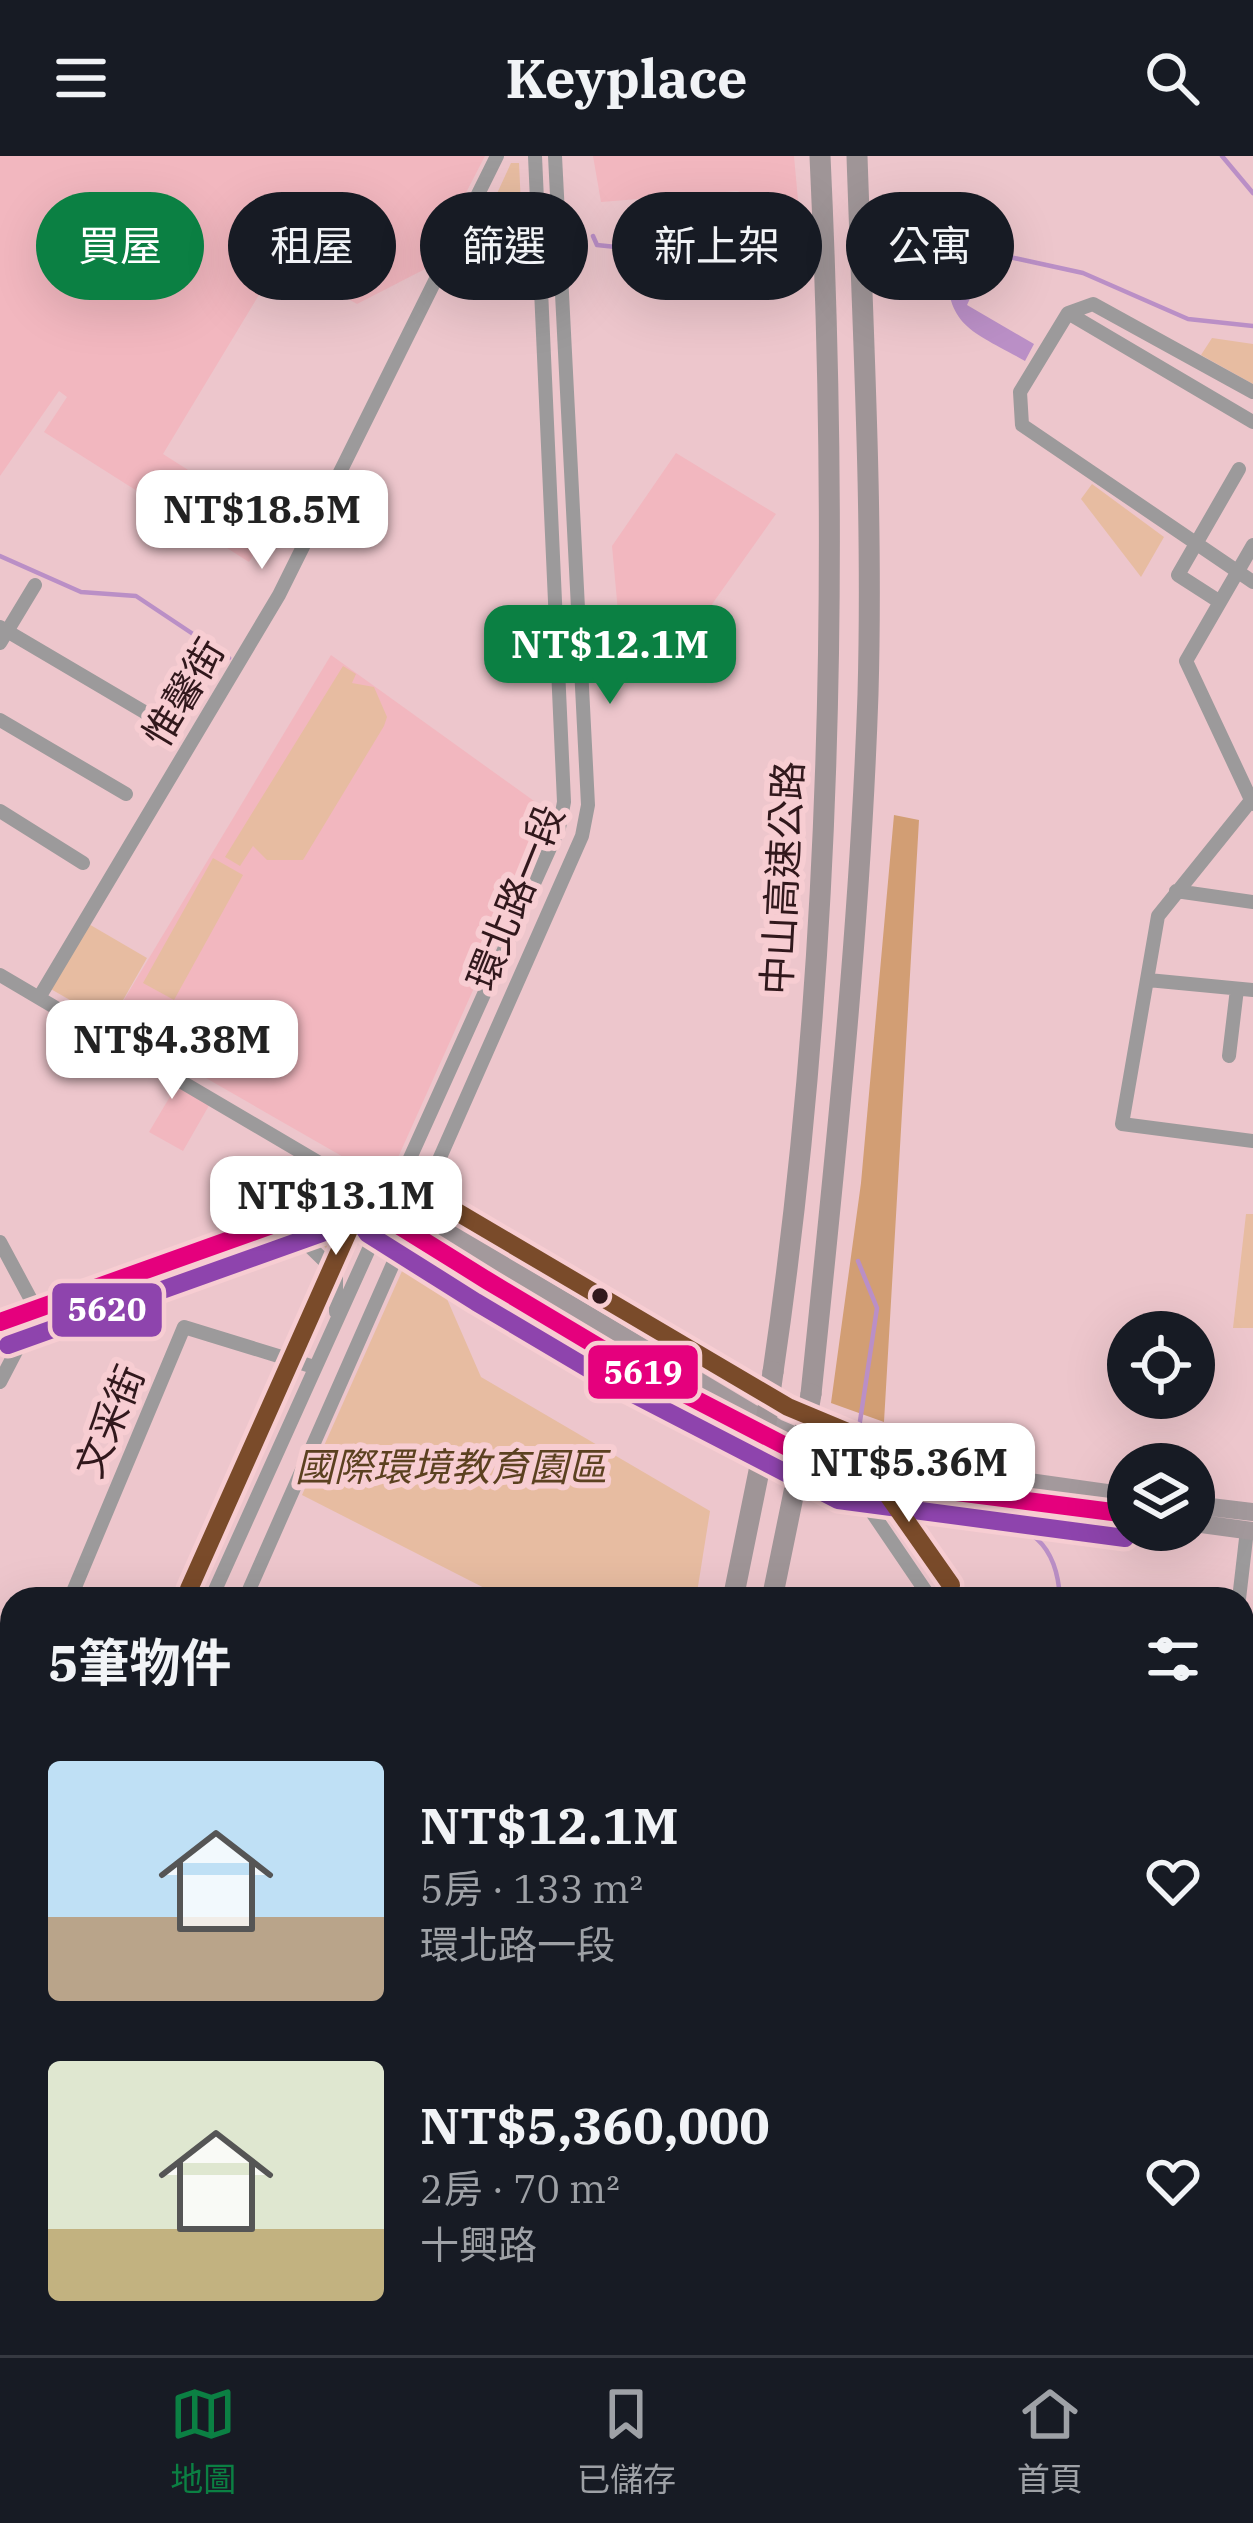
<!DOCTYPE html>
<html lang="zh-TW">
<head>
<meta charset="utf-8">
<style>
  body { margin:0; font-family:"IBM Plex Serif","Noto Sans TC",serif; background:#20242c; color:#f1f3f6; height:100vh; display:flex; flex-direction:column; font-size:45px; white-space:nowrap }
  * { box-sizing:border-box; margin:0 }
  p { font-size:39px; color:#9ea1a6 }
  .icon { flex:none; width:66px; height:66px; fill:none; stroke:currentColor; stroke-width:2; stroke-linecap:round; stroke-linejoin:round }
  .map { position:relative; flex:1; overflow:hidden }
  .side { position:absolute; left:0px; top:1431px; width:1254px; height:768px; display:flex; flex-direction:column; background:#171b24; border-radius:36px 36px 0 0; box-shadow:0 12px 48px #0002 }
  .side>* { flex:none }
  .hud { position:absolute; left:36px; top:36px; width:1182px; height:108px; display:flex; gap:24px }
  .buttons { position:absolute; left:1107px; top:1155px; display:grid; gap:24px }
  .buttons a { display:grid; place-items:center; width:108px; height:108px; border-radius:50%; background:#171b24; box-shadow:0 12px 48px #0002; font-size:60px }
  .price { position:absolute; translate:-50% -102px; padding:0 27px; border-radius:24px; background:#fff; color:#222; font-size:39px; line-height:78px; filter:drop-shadow(0 3px 6px #0008) }
  .price::after { content:''; position:absolute; left:50%; top:72px; width:36px; height:27px; margin-left:-18px; background:inherit; clip-path:polygon(0 0,100% 0,50% 100%) }
  .price.selected { background:#0b8043; color:#fff }
  ul { padding:0; list-style:none }
  li { display:flex; align-items:center; gap:36px; height:300px; padding:0 48px }
  li span { display:grid; place-items:center; flex:none; width:336px; height:240px; border-radius:12px; color:#555 }
  li>.icon { margin-inline-start:auto }
  span .icon { width:144px; height:144px; fill:#fffc; stroke-width:1 }
  li b { font-size:51px }
  h2 { display:flex; justify-content:space-between; align-items:center; height:144px; padding:0 48px; font-size:51px }
  .pill { padding:0 42px; border-radius:54px; background:#171b24; box-shadow:0 12px 48px #0002; font-size:42px; line-height:108px }
  .pill.selected { background:#0b8043; color:#fff }
  header { display:flex; justify-content:space-between; align-items:center; height:156px; padding:0 48px; background:#171b24; font-size:54px; font-weight:700 }
  .dock { display:flex; justify-content:space-around; align-items:center; height:168px; border-top:3px solid #363941; background:#171b24; font-size:33px; color:#9ea1a6 }
  .dock a { display:grid; justify-items:center; gap:6px }
  .dock .selected { color:#0b8043 }
  .map>svg:first-child { display:block }
</style>
</head>
<body>
<header><svg class="icon" aria-label="menu" viewBox="0 0 24 24"><path d="M4 6h16M4 12h16M4 18h16"/></svg>Keyplace<svg class="icon" aria-label="search" viewBox="0 0 24 24"><circle cx="10" cy="10" r="6"/><path d="M15 15l6 6"/></svg></header>
<div class="map">
<svg width="1253" height="2199" viewBox="0 0 1253 2199">
  <rect width="100%" height="100%" fill="#edc6cc"/>
  <!-- built -->
  <path fill="#f2b7bf" d="M0 0H485L427 112 357 148 280 104 163 298 273 368 249 406 44 276 67 241 59 235 0 320Z
    M593 0H794L799 55 737 35 601 46Z
    M676 297 776 358 676 499 621 489 612 390Z
    M331 499 552 658 387 1026 110 867Z
    M178 927 211 946 183 995 149 976Z
    M1253 1829V2199H1198L1200 2187H1242V1874L1248 1832Z"/>
  <!-- green -->
  <path fill="#e7bca1" d="M511 7H519L523 92 476 83Z
    M1212 182 1253 188V228L1201 199Z
    M1092 328 1164 381 1141 421 1081 343Z
    M343 510 356 518 352 527 374 531 387 561 384 570 303 704H267L253 690 240 710 225 701Z
    M213 702 243 719 174 844 143 827Z
    M87 767 147 802 110 867 49 832Z
    M1246 1058H1253V1172H1233Z
    M345 1059 354 1071 340 1107 307 1072Z
    M415 1086 464 1115 447 1143 481 1221 710 1355 696 1443H506L302 1339Z
    M366 2187H457L452 2199H361Z
    M732 2187H951L979 2199H757Z"/>
  <!-- forest -->
  <path fill="#d29e74" d="M894 659 919 664 884 1266 831 1247 861 1027Z"/>
  <!-- water -->
  <path fill="#ba8fc6" d="M946 101 981 119 967 149 1034 188 1025 205C969 173 946 172 946 101Z"/>
  <g fill="none" stroke-linecap="round" stroke-linejoin="round">
    <!-- stream -->
    <path stroke="#ba8fc6" stroke-width="4.5" d="M1222 0 1253 37
      M593 80 597 89 616 91 628 67 719 43 736 53H781L798 68
      M477 91 520 98
      M917 120 950 88 1083 117 1188 163 1253 170
      M0 400 81 436 136 440 229 502
      M858 1105 877 1152 859 1272 936 1282
      M945 1342C999 1371 1056 1360 1060 1443"/>
    <!-- minor -->
    <path stroke="#9c9a9b" stroke-width="14" d="M1068 157 1253 266
      M1253 236 1093 148 1068 157 1020 236 1022 269 1253 426
      M1253 389 1186 505 1253 648
      M1220 446 1178 419 1239 313
      M0 471 163 567
      M0 487 35 429
      M0 564 126 638
      M1253 642 1158 760 1122 968 1253 985
      M0 655 83 707
      M1176 735 1253 746
      M0 819 367 1035
      M1148 824 1253 834
      M40 840 279 439 497 0
      M1229 900 1237 833
      M256 1076 306 1087 336 1116V1156
      M0 1086 37 1155 0 1226
      M846 1318 931 1443
      M70 1443 184 1171 314 1211
      M211 1443 559 672 564 646 535 0
      M245 1443 582 680 588 649 555 0
      M1239 1443 1247 1374
      M1242 1466 1253 1475
      M0 1567 12 1549
      M1242 1607 1253 1617
      M0 1689 12 1694
      M1242 1780 1253 1789
      M0 1833 12 1838
      M0 1918 12 1891
      M0 1989 12 1963
      M0 2152 12 2158
      M72 2187 97 2199
      M732 2187 756 2199
      M472 2199 476 2187
      M667 2199 671 2187"/>
    <!-- major -->
    <path stroke="#a3999c" stroke-width="18" d="M367 1035 382 1059 488 1125 627 1208 847 1322 1128 1358
      M367 1035 390 1041 777 1272 841 1299 1128 1340
      M0 1166 367 1035
      M1194 1349 1253 1356
      M1194 1367 1253 1375"/>
    <!-- highway -->
    <path stroke="#9f9597" stroke-width="21" d="M773 1216C832 815 839 404 820 0
      M811 1238C835 1005 860 772 868 538 873 359 863 179 857 0
      M733 1443 760 1310
      M772 1443 796 1326
      M545 2199 549 2187
      M585 2199 589 2187"/>
    <!-- highway-bridge -->
    <path stroke="#9f9597" stroke-width="21" d="M760 1310 773 1216
      M796 1326 811 1238"/>
    <defs>
      <path id="bus-1" d="M367 1035 382 1059 488 1125 627 1208 847 1322 1128 1358
        M0 1166 367 1035"/>
      <path id="bus-2" d="M347 1048 368 1078 476 1146 616 1229 838 1344 1125 1382
        M8 1189 375 1058"/>
      <path id="bus-3" d="M189 1433 368 1031 391 1017 788 1251 855 1279 869 1312 951 1429"/>
    </defs>
    <!-- bus-1 casing -->
    <use href="#bus-1" stroke="#f7cdd2" stroke-width="27"/>
    <!-- bus-2 casing -->
    <use href="#bus-2" stroke="#f7cdd2" stroke-width="27"/>
    <!-- bus-3 casing -->
    <use href="#bus-3" stroke="#f7cdd2" stroke-width="27"/>
    <!-- bus-1 -->
    <use href="#bus-1" stroke="#e5007d" stroke-width="18"/>
    <!-- bus-2 -->
    <use href="#bus-2" stroke="#8e44ad" stroke-width="18"/>
    <!-- bus-3 -->
    <use href="#bus-3" stroke="#7a4b2a" stroke-width="18"/>
  </g>
  <!-- markers -->
  <circle fill="#31181c" stroke="#f7cdd2" stroke-width="4.5" cx="600" cy="1140" r="10"/>
  <g text-anchor="middle" dominant-baseline="central" stroke-width="12" stroke-linejoin="round" paint-order="stroke">
    <!-- street labels -->
    <g font-size="39" fill="#31181c" stroke="#f7cdd2">
      <text transform="translate(183 536) rotate(-59)">惟馨街</text>
      <text transform="translate(782 722) rotate(-87)">中山高速公路</text>
      <text transform="translate(515 741) rotate(-68)">環北路一段</text>
      <text transform="translate(109 1265) rotate(-67)">文采街</text>
    </g>
    <!-- park labels -->
    <g font-size="39" font-style="italic" fill="#5b4120" stroke="#f7cdd2">
      <text x="451" y="1310">國際環境教育園區</text>
    </g>
  </g>
  <g stroke="#f7cdd2" stroke-width="4.5">
    <rect x="50" y="1125" width="114" height="58" rx="12" fill="#8e44ad"/>
    <rect x="586" y="1187" width="114" height="58" rx="12" fill="#e5007d"/>
  </g>
  <g font-size="33" text-anchor="middle" font-weight="bold" fill="#fff">
    <text x="107" y="1165">5620</text>
    <text x="643" y="1228">5619</text>
  </g>
</svg>
<div class="buttons">
<a><svg class="icon" aria-label="locate" viewBox="0 0 24 24"><circle cx="12" cy="12" r="6"/><path d="M12 2v4M12 18v4M2 12h4M18 12h4"/></svg></a>
<a><svg class="icon" aria-label="layers" viewBox="0 0 24 24"><path d="M12 4l9 5-9 5-9-5zM3 14l9 5 9-5"/></svg></a>
</div>
<b class="price" style="left:262px;top:416px">NT$18.5M</b>
<b class="price selected" style="left:610px;top:551px">NT$12.1M</b>
<b class="price" style="left:172px;top:946px">NT$4.38M</b>
<b class="price" style="left:336px;top:1102px">NT$13.1M</b>
<b class="price" style="left:909px;top:1369px">NT$5.36M</b>
<div class="hud">
<a class="pill selected">買屋</a>
<a class="pill">租屋</a>
<a class="pill">篩選</a>
<a class="pill">新上架</a>
<a class="pill">公寓</a>
</div>
<section class="side">
<h2>5筆物件<svg class="icon" aria-label="filters" viewBox="0 0 24 24"><path d="M4 7h16M4 17h16"/><circle cx="9" cy="7" r="2"/><circle cx="15" cy="17" r="2"/></svg></h2>
<ul>
<li><span style="background:linear-gradient(#bfe0f5 65%,#b9a48a 0)"><svg class="icon" aria-label="home" viewBox="0 0 24 24"><path d="M3 11l9-7 9 7M6 9v11h12V9"/></svg></span><div><b>NT$12.1M</b><p>5房 · 133 m²</p><p>環北路一段</p></div><svg class="icon" aria-label="heart" viewBox="0 0 24 24"><path d="M12 20l-8-8c-3-5 5-10 8-4 3-6 11-1 8 4z"/></svg></li>
<li><span style="background:linear-gradient(#dfe7d0 70%,#c2b280 0)"><svg class="icon" aria-label="home" viewBox="0 0 24 24"><path d="M3 11l9-7 9 7M6 9v11h12V9"/></svg></span><div><b>NT$5,360,000</b><p>2房 · 70 m²</p><p>十興路</p></div><svg class="icon" aria-label="heart" viewBox="0 0 24 24"><path d="M12 20l-8-8c-3-5 5-10 8-4 3-6 11-1 8 4z"/></svg></li>
</ul>
</section>
</div>
<nav class="dock">
<a class="selected"><svg class="icon" aria-label="map" viewBox="0 0 24 24"><path d="M3 6l6-2 6 2 6-2v14l-6 2-6-2-6 2zM9 4v14M15 6v14"/></svg>地圖</a>
<a><svg class="icon" aria-label="saved" viewBox="0 0 24 24"><path d="M7 4h10v16l-5-4-5 4z"/></svg>已儲存</a>
<a><svg class="icon" aria-label="home" viewBox="0 0 24 24"><path d="M3 11l9-7 9 7M6 9v11h12V9"/></svg>首頁</a>
</nav>
</body>
</html>
